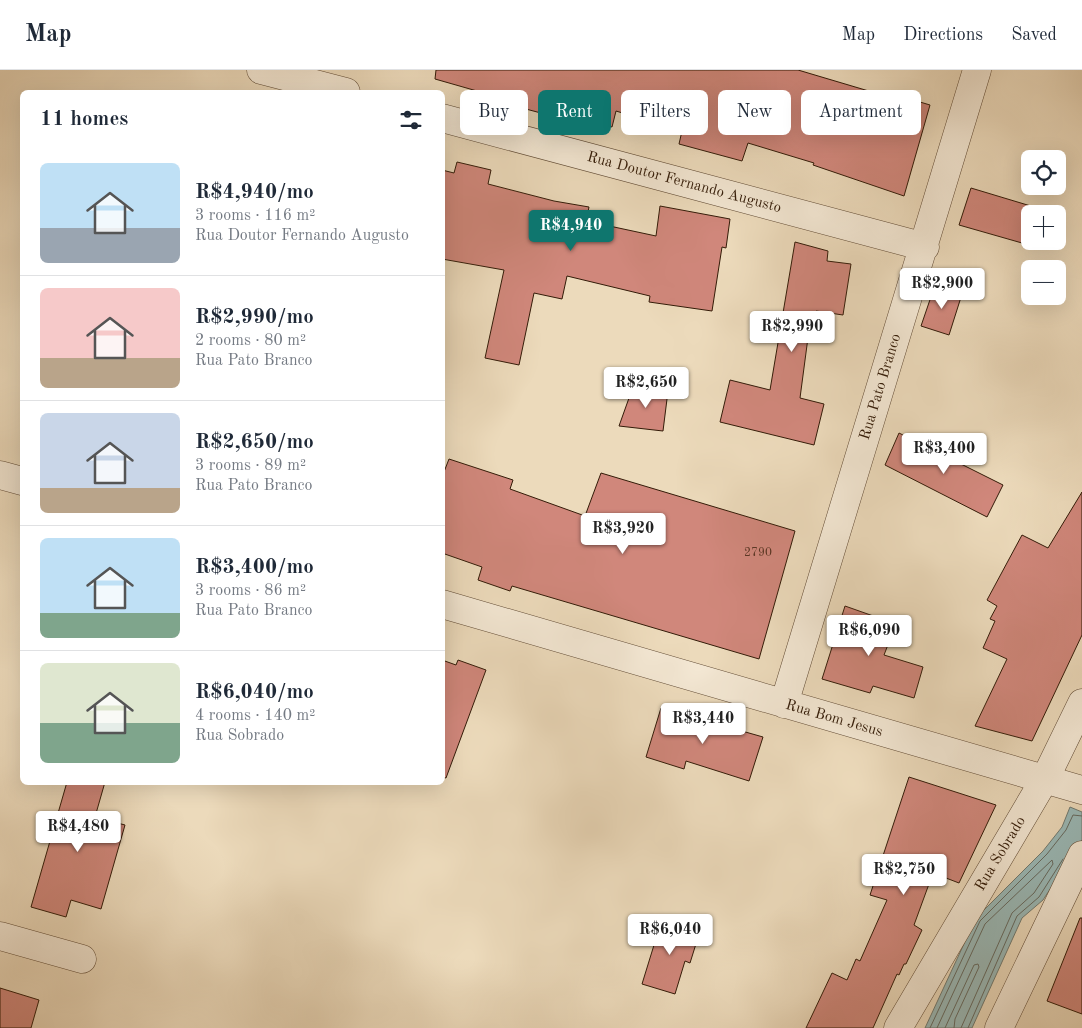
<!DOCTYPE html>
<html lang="en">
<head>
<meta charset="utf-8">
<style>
  body { margin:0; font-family:"Old Standard TT",serif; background:#f2f2f3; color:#1f2937; height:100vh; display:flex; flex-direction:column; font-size:19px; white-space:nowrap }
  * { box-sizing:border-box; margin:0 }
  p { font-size:16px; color:#747a83 }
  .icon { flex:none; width:28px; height:28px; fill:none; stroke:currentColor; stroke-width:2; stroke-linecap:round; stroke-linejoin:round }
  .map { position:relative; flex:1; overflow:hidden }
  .details { position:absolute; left:20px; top:20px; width:425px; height:695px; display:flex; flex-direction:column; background:#fff; border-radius:8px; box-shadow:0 5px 20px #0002 }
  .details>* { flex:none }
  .top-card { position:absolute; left:460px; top:20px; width:475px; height:45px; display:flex; gap:10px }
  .buttons { position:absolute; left:1021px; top:80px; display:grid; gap:10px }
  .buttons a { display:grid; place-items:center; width:45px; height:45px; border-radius:8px; background:#fff; box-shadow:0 5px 20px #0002; font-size:25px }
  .price { position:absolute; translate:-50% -42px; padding:0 11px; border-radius:5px; background:#fff; color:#222; font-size:16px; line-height:32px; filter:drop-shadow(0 1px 2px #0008) }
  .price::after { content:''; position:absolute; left:50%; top:30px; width:15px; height:11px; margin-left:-8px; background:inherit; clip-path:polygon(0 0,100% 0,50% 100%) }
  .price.on { background:#0f766e; color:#fff }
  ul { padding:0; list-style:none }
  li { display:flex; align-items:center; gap:15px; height:125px; padding:0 20px }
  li+li { border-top:1px solid #e0e1e3 }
  li span { display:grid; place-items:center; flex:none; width:140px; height:100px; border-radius:8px; color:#555 }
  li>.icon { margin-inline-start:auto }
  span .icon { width:60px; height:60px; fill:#fffc; stroke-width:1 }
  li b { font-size:21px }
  h2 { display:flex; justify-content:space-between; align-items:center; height:60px; padding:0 20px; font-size:21px }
  .pill { padding:0 18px; border-radius:8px; background:#fff; box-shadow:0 5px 20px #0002; font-size:18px; line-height:45px }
  .pill.on { background:#0f766e; color:#fff }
  header { display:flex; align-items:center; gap:30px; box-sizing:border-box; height:70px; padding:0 25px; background:#fff; border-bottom:1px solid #e0e1e3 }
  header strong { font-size:24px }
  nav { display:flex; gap:28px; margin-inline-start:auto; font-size:18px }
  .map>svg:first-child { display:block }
</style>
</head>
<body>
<header>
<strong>Map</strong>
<nav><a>Map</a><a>Directions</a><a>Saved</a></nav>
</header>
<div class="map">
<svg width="1082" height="958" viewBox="0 0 1082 958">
  <rect width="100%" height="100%" fill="#ecdabb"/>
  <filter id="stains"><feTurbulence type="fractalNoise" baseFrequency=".004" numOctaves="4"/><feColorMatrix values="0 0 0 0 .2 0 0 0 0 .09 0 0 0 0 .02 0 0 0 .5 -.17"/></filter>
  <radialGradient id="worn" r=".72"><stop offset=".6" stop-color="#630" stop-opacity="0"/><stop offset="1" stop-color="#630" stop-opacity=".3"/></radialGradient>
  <!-- water -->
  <path fill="#9ab9b7" stroke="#717a71" d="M1070 737 1082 742V770L1043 830 1022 848 972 958H925L976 848 1043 781 1062 757Z"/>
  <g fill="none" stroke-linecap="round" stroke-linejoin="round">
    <!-- shore -->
    <path stroke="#666a60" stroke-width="1" d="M930 958 980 851 1047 784 1066 760 1073 745 1082 746
      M937 958 985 854 1052 790 1053 794 1034 823 1012 843 961 958
      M945 958 974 895 978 894 979 897 955 949 954 958
      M968 958 1017 846 1039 827 1063 789"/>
  </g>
  <!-- building -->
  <path fill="#d0877b" stroke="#331b08" d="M436 0H798L899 30 900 26 930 35 904 126 813 95 814 93 748 73 742 91 679 74 682 61 616 41 612 57 553 41 552 46 511 35 512 31 435 9Z
    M457 92 491 100 488 114 554 131 589 137 586 151 656 166 660 136 730 149 726 178 722 177 712 241 649 232 650 226 567 206 562 229 534 223 519 295 485 288 504 200 442 189V100L454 103Z
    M971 118 1054 143 1030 144V171H1045L1043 179 959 155Z
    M795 172 828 181 827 191 851 194 843 245 816 241 813 261 809 260 800 328 824 334 814 375 720 352 730 310 770 320Z
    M935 215 962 224 949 265 921 256Z
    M634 314 668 321 663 361 619 356Z
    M899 363 1003 415 987 447 885 395Z
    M449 389 513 410 510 419 585 446 601 403 795 461 759 589 512 516 510 521 478 510 482 497 442 483V407Z
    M1082 422V565L1032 671 975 656 1007 589 983 578 995 551 990 549 997 536 987 530 1022 465 1048 478Z
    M845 536 896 554 884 585 923 597 914 628 873 616 870 623 822 609Z
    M442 590 456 595 458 590 486 600 446 708 442 707Z
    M661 638 763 667 749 711 686 691 684 699 646 687Z
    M909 707 996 735 959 813 933 803 914 855 922 860 906 894H904L899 905 897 904 873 958H806L832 903 847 910 856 889 860 891 887 830 870 825Z
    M67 712H105L95 747 125 755 101 839 71 830 66 847 31 837Z
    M1080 848H1082V944L1047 931Z
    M662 849 700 861 690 893 685 891 675 924 642 914Z
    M0 918 39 930 31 958H0Z"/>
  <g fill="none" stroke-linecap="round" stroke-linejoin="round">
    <defs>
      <path id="minor" d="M261 0 346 22
        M442 48 925 177
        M0 405 22 411
        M442 534 1082 720
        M784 634 977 0
        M0 866 82 889
        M898 958 1046 707 1082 633
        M999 958 1082 785"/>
    </defs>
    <!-- minor casing -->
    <use href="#minor" stroke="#614b35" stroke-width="29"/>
    <!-- minor -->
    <use href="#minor" stroke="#f3e7d3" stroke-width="28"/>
  </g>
  <g text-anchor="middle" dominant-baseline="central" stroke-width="4.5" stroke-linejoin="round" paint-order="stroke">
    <!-- number labels -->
    <g font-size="12" fill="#5a3625">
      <text x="758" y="483">2790</text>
    </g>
    <!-- street labels -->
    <g font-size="15" fill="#331b08" stroke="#f3e7d3">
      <text transform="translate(684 113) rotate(15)">Rua Doutor Fernando Augusto</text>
      <text transform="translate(881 317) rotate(-73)">Rua Pato Branco</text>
      <text transform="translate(834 649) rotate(16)">Rua Bom Jesus</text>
      <text transform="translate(1001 784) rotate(-59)">Rua Sobrado</text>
    </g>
  </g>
  <rect width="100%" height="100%" filter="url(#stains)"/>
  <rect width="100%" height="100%" fill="url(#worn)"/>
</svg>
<div class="buttons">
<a><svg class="icon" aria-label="locate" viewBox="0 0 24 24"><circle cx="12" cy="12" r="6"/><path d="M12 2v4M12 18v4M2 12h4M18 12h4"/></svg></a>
<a>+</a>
<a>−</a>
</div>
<b class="price on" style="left:571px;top:182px">R$4,940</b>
<b class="price" style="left:942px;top:240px">R$2,900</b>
<b class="price" style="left:792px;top:283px">R$2,990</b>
<b class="price" style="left:646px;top:339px">R$2,650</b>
<b class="price" style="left:944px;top:405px">R$3,400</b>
<b class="price" style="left:623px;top:485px">R$3,920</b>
<b class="price" style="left:869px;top:587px">R$6,090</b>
<b class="price" style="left:703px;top:675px">R$3,440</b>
<b class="price" style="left:78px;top:783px">R$4,480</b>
<b class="price" style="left:904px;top:826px">R$2,750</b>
<b class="price" style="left:670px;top:886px">R$6,040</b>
<div class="top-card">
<a class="pill">Buy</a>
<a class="pill on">Rent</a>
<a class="pill">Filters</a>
<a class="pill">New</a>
<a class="pill">Apartment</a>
</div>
<section class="details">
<h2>11 homes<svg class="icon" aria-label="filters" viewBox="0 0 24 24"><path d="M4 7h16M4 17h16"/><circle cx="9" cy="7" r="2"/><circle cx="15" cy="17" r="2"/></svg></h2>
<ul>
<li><span style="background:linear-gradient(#bfe0f5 65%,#9aa5b1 0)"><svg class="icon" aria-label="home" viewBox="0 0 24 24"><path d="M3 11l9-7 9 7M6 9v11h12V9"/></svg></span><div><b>R$4,940/mo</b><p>3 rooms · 116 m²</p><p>Rua Doutor Fernando Augusto</p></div></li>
<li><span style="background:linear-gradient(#f6c9c9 70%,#b9a48a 0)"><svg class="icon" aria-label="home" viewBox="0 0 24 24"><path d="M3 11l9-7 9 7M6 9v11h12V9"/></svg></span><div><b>R$2,990/mo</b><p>2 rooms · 80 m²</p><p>Rua Pato Branco</p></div></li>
<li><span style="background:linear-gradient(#c9d6e8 75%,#b9a48a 0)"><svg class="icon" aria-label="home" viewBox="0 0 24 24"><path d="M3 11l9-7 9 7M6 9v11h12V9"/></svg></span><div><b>R$2,650/mo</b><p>3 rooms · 89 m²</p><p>Rua Pato Branco</p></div></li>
<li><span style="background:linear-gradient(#bfe0f5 75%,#7fa58c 0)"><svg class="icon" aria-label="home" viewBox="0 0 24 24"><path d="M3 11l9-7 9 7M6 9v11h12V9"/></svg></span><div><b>R$3,400/mo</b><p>3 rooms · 86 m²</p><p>Rua Pato Branco</p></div></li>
<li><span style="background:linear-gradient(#dfe7d0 60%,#7fa58c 0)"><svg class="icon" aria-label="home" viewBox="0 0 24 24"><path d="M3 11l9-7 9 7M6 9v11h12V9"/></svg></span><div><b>R$6,040/mo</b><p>4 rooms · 140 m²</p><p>Rua Sobrado</p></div></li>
</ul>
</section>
</div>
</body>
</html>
